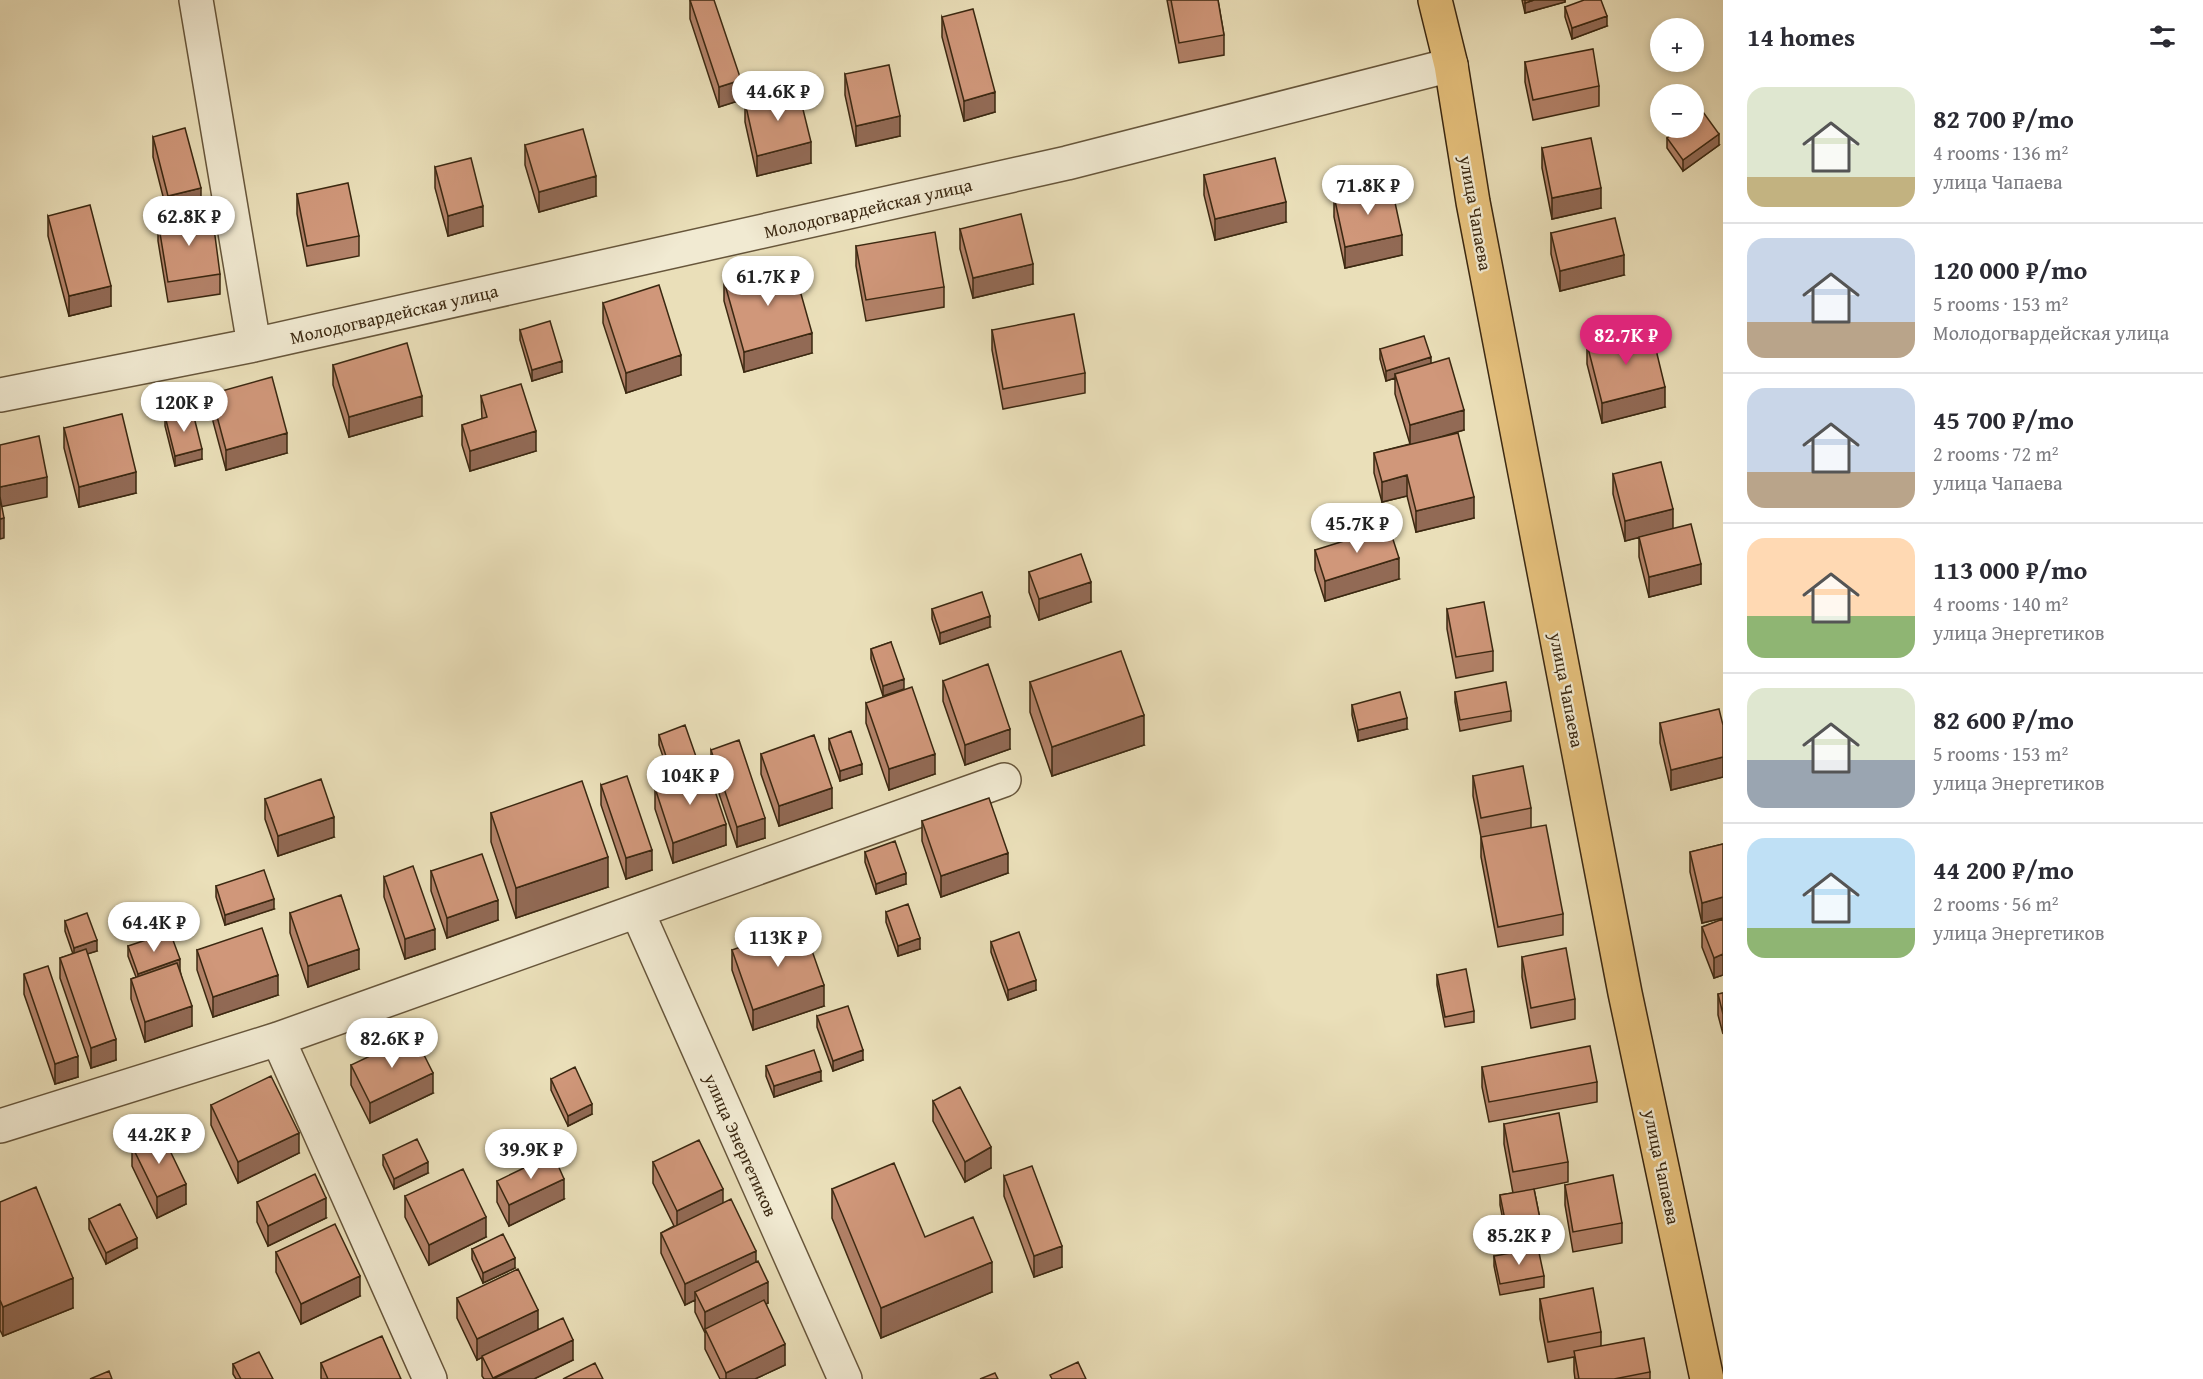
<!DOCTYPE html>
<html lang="en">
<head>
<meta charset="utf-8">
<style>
  body { margin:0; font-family:"Gentium Book Plus",serif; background:#f2f2f3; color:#2b2b33; height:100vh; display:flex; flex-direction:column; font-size:22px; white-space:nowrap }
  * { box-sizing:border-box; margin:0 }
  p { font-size:20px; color:#7c7c81 }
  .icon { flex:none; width:33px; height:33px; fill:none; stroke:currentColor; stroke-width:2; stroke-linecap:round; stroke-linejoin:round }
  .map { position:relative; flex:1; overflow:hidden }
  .details { display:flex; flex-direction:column; background:#fff; width:480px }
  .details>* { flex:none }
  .fabs { position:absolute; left:1650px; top:18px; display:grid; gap:12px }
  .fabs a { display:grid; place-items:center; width:54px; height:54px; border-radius:50%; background:#fff; box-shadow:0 3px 9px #0003; font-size:30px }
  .price { position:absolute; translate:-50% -51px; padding:0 14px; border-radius:21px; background:#fff; color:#222; font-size:20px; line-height:39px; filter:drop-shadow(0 2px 3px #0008) }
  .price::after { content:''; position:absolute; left:50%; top:36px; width:18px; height:14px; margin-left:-9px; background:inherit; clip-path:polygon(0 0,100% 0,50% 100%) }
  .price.active { background:#db2777; color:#fff }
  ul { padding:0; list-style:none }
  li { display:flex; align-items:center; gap:18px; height:150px; padding:0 24px }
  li+li { border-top:2px solid #e1e1e2 }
  li span { display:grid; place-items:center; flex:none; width:168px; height:120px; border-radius:18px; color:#555 }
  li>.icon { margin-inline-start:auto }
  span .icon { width:72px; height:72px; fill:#fffc; stroke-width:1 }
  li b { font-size:26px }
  h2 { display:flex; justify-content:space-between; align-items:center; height:72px; padding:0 24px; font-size:26px }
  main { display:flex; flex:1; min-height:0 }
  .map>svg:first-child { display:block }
</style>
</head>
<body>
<main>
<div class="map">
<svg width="1723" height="1379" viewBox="0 0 1723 1379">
  <rect width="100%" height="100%" fill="#eadfb9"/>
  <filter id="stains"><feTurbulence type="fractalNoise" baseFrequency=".00333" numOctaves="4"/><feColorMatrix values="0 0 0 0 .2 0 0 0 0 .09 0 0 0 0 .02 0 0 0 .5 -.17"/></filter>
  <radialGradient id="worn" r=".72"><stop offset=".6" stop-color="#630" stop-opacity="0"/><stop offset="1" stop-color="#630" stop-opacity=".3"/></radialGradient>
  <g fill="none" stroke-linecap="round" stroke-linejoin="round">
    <defs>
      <path id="minor" d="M196 0 254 345
        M0 395 254 345 1067 163 1451 65
        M637 911 845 1379
        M278 1039 430 1379
        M0 1126 278 1039 1004 780"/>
      <path id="major" d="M1435 0 1451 65 1473 202 1625 993 1707 1379"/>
    </defs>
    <!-- minor casing -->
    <use href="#minor" stroke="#67563b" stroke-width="36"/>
    <!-- major casing -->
    <use href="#major" stroke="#3b2811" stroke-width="36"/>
    <!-- minor -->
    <use href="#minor" stroke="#f1ead2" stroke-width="33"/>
    <!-- major -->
    <use href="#major" stroke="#e5c07c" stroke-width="33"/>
  </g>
  <!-- wall -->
  <path fill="#b38269" stroke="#3b2811" stroke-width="1.5" d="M690 0 741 100 719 107 690 19Z
    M1167 0H1218L1224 35V55L1179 63Z
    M1522 0H1565V2L1525 13Z
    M1565 7 1607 26 1572 39 1565 17Z
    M942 17 995 112 964 121 942 37Z
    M1525 62 1599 86V106L1533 120 1525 82Z
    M845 74 900 136 856 146 845 95Z
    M745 102 811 163 757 176 745 122Z
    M153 137 201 208 168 216 153 157Z
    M1667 138 1719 145 1683 171 1667 148Z
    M525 145 596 196 539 212 525 165Z
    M1542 148 1601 208 1552 219 1542 168Z
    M435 167 483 226 448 236 435 188Z
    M1204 175 1286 222 1215 240 1204 195Z
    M297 194 359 236V256L307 266 297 214Z
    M1334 196 1402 255 1345 268 1334 217Z
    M48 216 111 306 69 316 48 236Z
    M158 221 220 274V294L168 302 158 241Z
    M960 229 1033 284 973 298 960 249Z
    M1551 233 1624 275 1560 291 1551 254Z
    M856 246 944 287V307L866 321 856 266Z
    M724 281 812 353 744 372 724 301Z
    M603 303 681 375 626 393 603 323Z
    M520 330 562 372 532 381 520 340Z
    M992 330 1085 373V393L1003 409 992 350Z
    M1587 344 1665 407 1602 423 1587 364Z
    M1380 349 1431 364 1464 430 1432 439 1474 518 1416 532 1407 496 1382 502 1374 473V453L1410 444 1395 394V378L1386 381 1380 359Z
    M333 365 422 416 349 437 333 385Z
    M211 394 287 453 226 470 211 414Z
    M481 396 536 451 470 471 462 445V425L482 419Z
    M165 416 202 459 175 466 165 426Z
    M64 428 136 493 79 507 64 448Z
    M1613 474 1673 529 1701 584 1649 597 1639 557V537L1625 541 1613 494Z
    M1315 550 1399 579 1325 601 1315 570Z
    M1029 572 1091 602 1039 620 1029 592Z
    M932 609 990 627 940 644 932 619Z
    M1447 609 1493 651V671L1456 678 1447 629Z
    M891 642 883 696 871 659V649Z
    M943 681 1010 749 965 765 943 701Z
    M1030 682 1144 745 1052 776 1030 712Z
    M1455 692 1511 711V721L1460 731 1455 702Z
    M866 703 935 774 889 790 866 723Z
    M1352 705 1407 729 1358 741 1352 715Z
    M1660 723 1723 725V777L1671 790 1660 743Z
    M659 735 700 773 726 845 673 863 655 809V788L672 783 659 745Z
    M829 739 862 774 840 781 829 749Z
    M711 750 765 838 737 847 711 770Z
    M761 754 832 808 779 826 761 774Z
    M1473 776 1531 808V827L1563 914V935L1498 947 1481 857V837L1473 796Z
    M601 785 652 870 626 879 601 805Z
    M265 799 334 837 278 856 265 819Z
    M491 813 608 887 516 918 491 842Z
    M922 821 1008 873 941 897 922 841Z
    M1723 844V918L1702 923 1690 872V852Z
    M865 852 906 884 876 894 865 862Z
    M431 871 498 920 447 938 431 891Z
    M384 877 435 949 405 959 384 897Z
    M216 886 274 909 225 925 216 897Z
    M886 912 920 949 898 956 886 922Z
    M290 913 359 969 308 987 290 933Z
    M1723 919V975L1714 978 1702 947V927Z
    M65 921 97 951 87 954 116 1060 91 1068 60 978V958L73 954 65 931Z
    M991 942 1036 990 1008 1000 991 952Z
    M128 946 180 970 192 1026 145 1042 131 999V979L136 977 128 956Z
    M197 950 278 995 213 1017 197 970Z
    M732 950 824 1006 753 1030 732 970Z
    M1522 957 1575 999V1019L1531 1028 1522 977Z
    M24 974 78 1077 55 1084 24 994Z
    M1437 975 1474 1011V1022L1445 1027 1437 985Z
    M1723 993V1034L1718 1015V994Z
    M817 1016 863 1060 833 1071 817 1027Z
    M351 1065 433 1093 370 1123 351 1085Z
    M766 1066 821 1081 774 1097 766 1076Z
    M1482 1067 1597 1082V1102L1489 1122 1482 1087Z
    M551 1079 592 1114 568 1126 551 1090Z
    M933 1101 991 1168 965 1182 933 1121Z
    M211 1105 299 1153 238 1183 211 1125Z
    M1504 1124 1568 1162V1182L1534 1189 1541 1224V1235L1507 1241 1500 1205V1195L1513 1193 1504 1144Z
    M132 1146 186 1204 157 1218 132 1166Z
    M383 1155 428 1173 394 1189 383 1165Z
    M653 1162 723 1203 756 1262 768 1303 766 1304 785 1365 755 1379H720L705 1349V1333L695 1312V1300L685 1305 661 1253V1233L674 1226 653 1183Z
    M1004 1176 1062 1267 1034 1277 1004 1196Z
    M497 1181 564 1199 509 1226 497 1202Z
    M1565 1185 1622 1223V1243L1573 1252 1565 1205Z
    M832 1189 925 1237 992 1292 881 1338 832 1218Z
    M405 1196 486 1237 429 1265 405 1217Z
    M0 1202 73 1308 3 1336 0 1330Z
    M257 1202 326 1218 268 1246 257 1222Z
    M89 1219 137 1248 106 1264 89 1229Z
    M472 1249 515 1268 483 1283 472 1259Z
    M276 1252 360 1296 301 1324 276 1272Z
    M1494 1256 1544 1276V1287L1500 1295 1494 1266Z
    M457 1298 538 1329 573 1360 534 1379H484L482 1376V1357L477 1360 457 1318Z
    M1540 1299 1601 1332V1346L1650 1372V1379H1575L1574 1371V1357L1548 1362 1540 1319Z
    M321 1363 401 1379H321Z
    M233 1364 273 1379H236L233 1374Z"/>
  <!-- shaded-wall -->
  <path fill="#926a55" stroke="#3b2811" stroke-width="1.5" d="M1534 0H1565V2L1525 13V3Z
    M1607 16V26L1572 39V28Z
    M741 80V100L719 107V87Z
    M995 92V112L964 121V101Z
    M900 116V136L856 146V126Z
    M1719 134V145L1683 171V160Z
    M811 142V163L757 176V156Z
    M596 176V196L539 212V192Z
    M201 188V208L168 216V196Z
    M1601 188V208L1552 219V198Z
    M1286 202V222L1215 240V219Z
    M483 206V226L448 236V216Z
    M1402 235V255L1345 268V247Z
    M1624 255V275L1560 291V271Z
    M1033 264V284L973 298V278Z
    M111 286V306L69 316V296Z
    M812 333V353L744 372V352Z
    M681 355V375L626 393V373Z
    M1431 357V368L1395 374V378L1386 381V371Z
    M562 361V372L532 381V370Z
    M1665 387V407L1602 423V403Z
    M422 396V416L349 437V417Z
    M1464 410V430L1410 446V425Z
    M536 431V451L470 471V451Z
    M287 433V453L226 470V450Z
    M202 449V459L175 466V456Z
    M136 472V493L79 507V487Z
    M1407 475V496L1382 502V482Z
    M47 477V497L0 507V487Z
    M1474 497V518L1416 532V511Z
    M1673 509V529L1625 541V521Z
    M4 518V538L0 539V519Z
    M1399 558V579L1325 601V581Z
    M1701 564V584L1649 597V577Z
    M1091 582V602L1039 620V599Z
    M990 616V627L940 644V633Z
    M904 679V689L883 696V686Z
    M1144 715V745L1052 776V747Z
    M1407 718V729L1358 741V730Z
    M1010 729V749L965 765V745Z
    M935 754V774L889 790V769Z
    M1723 757V777L1671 790V770Z
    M862 764V774L840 781V771Z
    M700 768V778L673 788V777Z
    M832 788V808L779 826V806Z
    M334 817V837L278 856V836Z
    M765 818V838L737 847V827Z
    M726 824V845L673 863V843Z
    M652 850V870L626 879V858Z
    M1008 853V873L941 897V876Z
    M608 857V887L516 918V888Z
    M906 873V884L876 894V884Z
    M1723 897V918L1702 923V903Z
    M274 899V909L225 925V915Z
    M498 900V920L447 938V918Z
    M435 929V949L405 959V939Z
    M920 938V949L898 956V946Z
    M97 940V951L74 958V948Z
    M359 949V969L308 987V966Z
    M1723 954V975L1714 978V958Z
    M180 959V970L138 984V974Z
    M278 975V995L213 1017V997Z
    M1036 980V990L1008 1000V990Z
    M824 985V1006L753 1030V1010Z
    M192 1006V1026L145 1042V1022Z
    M116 1039V1060L91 1068V1048Z
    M863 1050V1060L833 1071V1061Z
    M78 1056V1077L55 1084V1064Z
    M821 1071V1081L774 1097V1086Z
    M433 1073V1093L370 1123V1103Z
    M592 1104V1114L568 1126V1116Z
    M299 1133V1153L238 1183V1162Z
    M991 1147V1168L965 1182V1162Z
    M428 1162V1173L394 1189V1179Z
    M564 1179V1199L509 1226V1205Z
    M186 1184V1204L157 1218V1197Z
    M723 1189V1209L677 1231V1211Z
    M326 1198V1218L268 1246V1226Z
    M486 1217V1237L429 1265V1245Z
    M137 1238V1248L106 1264V1253Z
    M1062 1246V1267L1034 1277V1256Z
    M756 1251V1271L695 1292V1300L685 1305V1284Z
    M515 1258V1268L483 1283V1273Z
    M992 1262V1292L881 1338V1308Z
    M360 1276V1296L301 1324V1304Z
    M73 1278V1308L3 1336V1307Z
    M768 1282V1303L706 1332 705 1329V1333V1312Z
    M538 1310V1330L477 1360V1339Z
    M573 1340V1360L534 1379H493Z
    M785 1344V1365L755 1379H726V1373Z"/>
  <!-- building -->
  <path fill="#d0977a" stroke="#3b2811" stroke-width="1.5" d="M690 0H714L741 80 719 87Z
    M1171 0H1218L1224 35 1179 43Z
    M1525 0H1534L1525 3Z
    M1584 0H1601L1607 16 1572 28 1565 7Z
    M973 9 995 92 964 101 942 17Z
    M1593 49 1599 86 1533 100 1525 62Z
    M889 65 900 116 856 126 845 74Z
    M798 89 811 142 757 156 745 102Z
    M1703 112 1719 134 1683 160 1667 138 1681 128H1694V119Z
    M185 128 201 188 168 196 153 137Z
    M583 129 596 176 539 192 525 145Z
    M1591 138 1601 188 1552 198 1542 148Z
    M471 158 483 206 448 216 435 167Z
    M1275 158 1286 202 1215 219 1204 175Z
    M348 183 359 236 307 246 297 194Z
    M1391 184 1402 235 1345 247 1334 196Z
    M90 205 111 286 69 296 48 216Z
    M212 213 220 274 168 282 158 221Z
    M1021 214 1033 264 973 278 960 229Z
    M1615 218 1624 255 1560 271 1551 233Z
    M935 232 944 287 866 300 856 246Z
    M792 262 812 333 744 352 724 281Z
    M659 285 681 355 626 373 603 303Z
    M1074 314 1085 373 1003 389 992 330Z
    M550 321 562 361 532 370 520 330Z
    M1651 329 1665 387 1602 403 1587 344Z
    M1424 336 1431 357 1386 371 1380 349Z
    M407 343 422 396 349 417 333 365Z
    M1449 358 1464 410 1410 425 1395 374Z
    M272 377 287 433 226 450 211 394Z
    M521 384 536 431 470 451 462 425 487 417 481 396Z
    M192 409 202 449 175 456 165 416Z
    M122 414 136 472 79 487 64 428Z
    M1458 433 1474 497 1416 511 1407 475 1382 482 1374 453Z
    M39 436 47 477 0 487V445Z
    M1661 462 1673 509 1625 521 1613 474Z
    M0 497 4 518 0 519Z
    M1691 524 1701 564 1649 577 1639 537Z
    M1389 527 1399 558 1325 581 1315 550Z
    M1081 554 1091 582 1039 599 1029 572Z
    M982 592 990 616 940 633 932 609Z
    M1484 602 1493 651 1456 657 1447 609Z
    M891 642 904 679 883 686 871 649Z
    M1121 651 1144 715 1052 747 1030 682Z
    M988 664 1010 729 965 745 943 681Z
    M1506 682 1511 711 1460 720 1455 692Z
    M912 687 935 754 889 769 866 703Z
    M1400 692 1407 718 1358 730 1352 705Z
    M1719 709 1723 725V757L1671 770 1660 723Z
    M685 725 700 768 673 777 659 735Z
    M851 731 862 764 840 771 829 739Z
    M814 735 832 788 779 806 761 754Z
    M739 740 765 818 737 827 711 750Z
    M1523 766 1531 808 1481 818 1473 776Z
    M708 770 726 824 673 843 655 788Z
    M627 776 652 850 626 858 601 785Z
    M321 779 334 817 278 836 265 799Z
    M582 781 608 857 516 888 491 813Z
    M989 798 1008 853 941 876 922 821Z
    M1546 825 1563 914 1498 927 1481 837Z
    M895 841 906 873 876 884 865 852Z
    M1723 844V897L1702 903 1690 852Z
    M482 854 498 900 447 918 431 871Z
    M413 866 435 929 405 939 384 877Z
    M264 870 274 899 225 915 216 886Z
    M341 895 359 949 308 966 290 913Z
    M908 904 920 938 898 946 886 912Z
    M87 913 97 940 74 948 65 921Z
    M1723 919V954L1714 958 1702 927Z
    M803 925 824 985 753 1010 732 950Z
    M262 928 278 975 213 997 197 950Z
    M170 932 180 959 138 974 128 946Z
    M1019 932 1036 980 1008 990 991 942Z
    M1566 948 1575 999 1531 1008 1522 957Z
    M86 949 116 1039 91 1048 60 958Z
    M177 963 192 1006 145 1022 131 979Z
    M48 966 78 1056 55 1064 24 974Z
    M1466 969 1474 1011 1445 1017 1437 975Z
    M1723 993V1014L1718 994Z
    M848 1006 863 1050 833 1061 817 1016Z
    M414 1035 433 1073 370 1103 351 1065Z
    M1590 1046 1597 1082 1489 1102 1482 1067Z
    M814 1050 821 1071 774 1086 766 1066Z
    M575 1067 592 1104 568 1116 551 1079Z
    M271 1076 299 1133 238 1162 211 1105Z
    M960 1087 991 1147 965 1162 933 1101Z
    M1559 1113 1568 1162 1513 1172 1504 1124Z
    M161 1132 186 1184 157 1197 132 1146Z
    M417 1139 428 1162 394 1179 383 1155Z
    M699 1140 723 1189 677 1211 653 1162Z
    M553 1154 564 1179 509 1205 497 1181Z
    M894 1163 925 1237 973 1217 992 1262 881 1308 832 1189Z
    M1032 1166 1062 1246 1034 1256 1004 1176Z
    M463 1169 486 1217 429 1245 405 1196Z
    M315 1174 326 1198 268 1226 257 1202Z
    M1613 1175 1622 1223 1573 1232 1565 1185Z
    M36 1187 73 1278 3 1307 0 1300V1202Z
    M1534 1189 1541 1224 1507 1230 1500 1195Z
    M731 1199 756 1251 685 1284 661 1233Z
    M120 1204 137 1238 106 1253 89 1219Z
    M335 1224 360 1276 301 1304 276 1252Z
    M503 1234 515 1258 483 1273 472 1249Z
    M1538 1248 1544 1276 1500 1284 1494 1256Z
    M758 1261 768 1282 705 1312 695 1292Z
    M518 1269 538 1310 477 1339 457 1298Z
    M1593 1288 1601 1332 1548 1342 1540 1299Z
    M764 1300 785 1344 726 1373 705 1329Z
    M563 1318 573 1340 493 1378 482 1356Z
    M382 1336 401 1379H328L321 1363Z
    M1644 1338 1650 1372 1614 1379H1579L1574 1351Z
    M259 1352 273 1379H241L233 1364Z
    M1078 1362 1086 1379H1052L1050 1375Z
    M595 1363 603 1379H563Z
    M109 1371 112 1379H90Z
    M995 1373 998 1379H980Z"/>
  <g text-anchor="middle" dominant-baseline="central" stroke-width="4.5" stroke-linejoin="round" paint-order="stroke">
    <!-- street labels -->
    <g font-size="18" fill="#3b2811" stroke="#f1ead2">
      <text transform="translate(868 208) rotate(-13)">Молодогвардейская улица</text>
      <text transform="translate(1476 213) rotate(80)">улица Чапаева</text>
      <text transform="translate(394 314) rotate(-13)">Молодогвардейская улица</text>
      <text transform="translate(1567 690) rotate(79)">улица Чапаева</text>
      <text transform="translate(741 1145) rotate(66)">улица Энергетиков</text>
      <text transform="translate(1662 1167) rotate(78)">улица Чапаева</text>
    </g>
  </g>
  <rect width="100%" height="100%" filter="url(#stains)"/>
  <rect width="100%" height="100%" fill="url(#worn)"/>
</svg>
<div class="fabs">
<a>+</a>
<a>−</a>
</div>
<b class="price" style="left:778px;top:122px">44.6K ₽</b>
<b class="price" style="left:1368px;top:216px">71.8K ₽</b>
<b class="price" style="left:189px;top:247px">62.8K ₽</b>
<b class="price" style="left:768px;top:307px">61.7K ₽</b>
<b class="price active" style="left:1626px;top:366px">82.7K ₽</b>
<b class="price" style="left:184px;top:433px">120K ₽</b>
<b class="price" style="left:1357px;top:554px">45.7K ₽</b>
<b class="price" style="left:690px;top:806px">104K ₽</b>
<b class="price" style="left:154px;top:953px">64.4K ₽</b>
<b class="price" style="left:778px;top:968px">113K ₽</b>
<b class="price" style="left:392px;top:1069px">82.6K ₽</b>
<b class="price" style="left:159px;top:1165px">44.2K ₽</b>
<b class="price" style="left:531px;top:1180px">39.9K ₽</b>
<b class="price" style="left:1519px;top:1266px">85.2K ₽</b>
</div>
<section class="details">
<h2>14 homes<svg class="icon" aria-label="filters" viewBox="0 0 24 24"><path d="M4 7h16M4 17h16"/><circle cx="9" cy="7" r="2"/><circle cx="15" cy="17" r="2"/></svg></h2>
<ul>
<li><span style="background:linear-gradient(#dfe7d0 75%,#c2b280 0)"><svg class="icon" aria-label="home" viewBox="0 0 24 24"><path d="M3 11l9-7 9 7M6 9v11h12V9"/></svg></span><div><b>82 700 ₽/mo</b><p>4 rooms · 136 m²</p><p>улица Чапаева</p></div></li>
<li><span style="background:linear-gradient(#c9d6e8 70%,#b9a48a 0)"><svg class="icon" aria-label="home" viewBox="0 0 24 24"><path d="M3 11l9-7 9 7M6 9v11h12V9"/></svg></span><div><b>120 000 ₽/mo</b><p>5 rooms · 153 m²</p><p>Молодогвардейская улица</p></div></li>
<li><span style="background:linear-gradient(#c9d6e8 70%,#b9a48a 0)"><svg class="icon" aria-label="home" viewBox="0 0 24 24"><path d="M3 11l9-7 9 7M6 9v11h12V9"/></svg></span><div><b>45 700 ₽/mo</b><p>2 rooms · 72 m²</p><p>улица Чапаева</p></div></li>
<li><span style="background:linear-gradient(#ffd9b3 65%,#8fb573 0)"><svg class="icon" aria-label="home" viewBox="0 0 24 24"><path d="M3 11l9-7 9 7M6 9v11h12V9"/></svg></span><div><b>113 000 ₽/mo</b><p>4 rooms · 140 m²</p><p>улица Энергетиков</p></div></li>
<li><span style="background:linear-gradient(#dfe7d0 60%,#9aa5b1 0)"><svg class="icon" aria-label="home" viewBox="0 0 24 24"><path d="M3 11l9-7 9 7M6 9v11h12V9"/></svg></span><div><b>82 600 ₽/mo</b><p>5 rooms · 153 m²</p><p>улица Энергетиков</p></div></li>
<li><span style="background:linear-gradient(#bfe0f5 75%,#8fb573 0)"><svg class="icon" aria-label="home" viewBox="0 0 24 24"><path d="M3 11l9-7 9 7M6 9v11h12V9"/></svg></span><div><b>44 200 ₽/mo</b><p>2 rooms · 56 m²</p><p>улица Энергетиков</p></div></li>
</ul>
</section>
</main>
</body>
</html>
